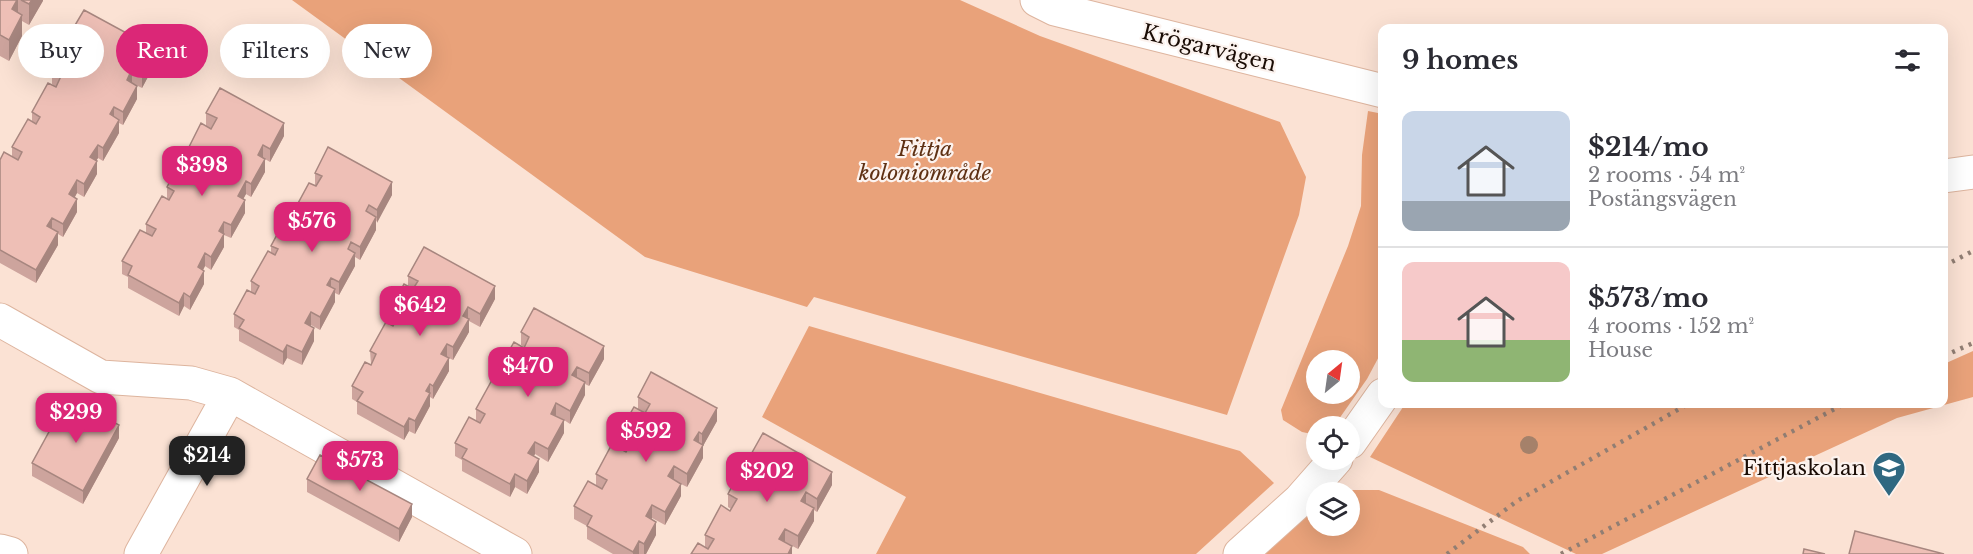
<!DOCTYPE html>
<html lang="en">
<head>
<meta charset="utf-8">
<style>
  body { margin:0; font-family:"Libre Baskerville",serif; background:#f2f2f3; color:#2b2b33; height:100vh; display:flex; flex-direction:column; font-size:22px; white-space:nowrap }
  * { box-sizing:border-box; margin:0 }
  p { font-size:20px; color:#7c7c81 }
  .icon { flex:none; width:33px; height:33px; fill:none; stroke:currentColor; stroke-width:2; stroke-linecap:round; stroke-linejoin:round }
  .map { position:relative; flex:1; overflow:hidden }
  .sheet { position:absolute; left:1378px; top:24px; width:570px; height:384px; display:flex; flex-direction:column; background:#fff; border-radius:12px; box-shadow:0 6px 24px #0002 }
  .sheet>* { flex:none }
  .hud { position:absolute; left:18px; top:24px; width:570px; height:54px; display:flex; gap:12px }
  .needle { width:39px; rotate:29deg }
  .tools { position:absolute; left:1306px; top:350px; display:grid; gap:12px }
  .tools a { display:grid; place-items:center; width:54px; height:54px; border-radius:50%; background:#fff; box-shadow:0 6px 24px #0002; font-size:30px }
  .price { position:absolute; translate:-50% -51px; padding:0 14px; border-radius:12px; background:#db2777; color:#fff; font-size:20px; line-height:39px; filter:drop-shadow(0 2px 3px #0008) }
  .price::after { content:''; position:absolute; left:50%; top:36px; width:18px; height:14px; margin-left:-9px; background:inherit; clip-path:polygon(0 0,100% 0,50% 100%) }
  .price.on { background:#222; color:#fff }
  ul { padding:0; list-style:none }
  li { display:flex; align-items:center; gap:18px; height:150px; padding:0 24px }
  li+li { border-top:2px solid #e1e1e2 }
  li span { display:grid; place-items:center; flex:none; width:168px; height:120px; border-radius:12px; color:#555 }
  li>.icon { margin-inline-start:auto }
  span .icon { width:72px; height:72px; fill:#fffc; stroke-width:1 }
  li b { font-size:26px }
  h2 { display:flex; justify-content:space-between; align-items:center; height:72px; padding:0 24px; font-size:26px }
  .pill { padding:0 21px; border-radius:27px; background:#fff; box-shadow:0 6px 24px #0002; font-size:21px; line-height:54px }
  .pill.on { background:#db2777; color:#fff }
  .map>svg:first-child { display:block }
</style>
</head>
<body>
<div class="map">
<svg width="1973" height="554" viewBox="0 0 1973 554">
  <rect width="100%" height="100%" fill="#fbe2d4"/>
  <!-- green -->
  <path fill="#e9a27a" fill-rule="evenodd" d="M292 0H960L1040 36 1280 122 1306 177 1299 215 1227 415 814 297 807 307 645 257Z
    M1368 111 1383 114V349L1367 379 1334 426H1317V435L1302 432 1283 420 1281 410 1348 246 1361 206 1362 155ZM1317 360H1350V393H1317Z
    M809 326 1240 451 1274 483 1196 554H876L906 497 762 417Z
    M1973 351V397L1897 418 1602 554H1576L1370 457 1405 404H1944V364Z
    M1331 490H1379L1523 547 1530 554H1265L1317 504V525H1350V492H1329Z"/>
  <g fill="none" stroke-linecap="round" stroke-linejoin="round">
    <defs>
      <path id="minor" d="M0 320 101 377 191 383 230 394 515 554
        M141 554 230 394"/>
      <path id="tertiary" d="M1037 0 1055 9 1383 91
        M1944 176 1973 172
        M1350 442 1383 395
        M0 551 11 554
        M1240 554 1300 500 1336 459"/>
    </defs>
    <!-- minor casing -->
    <use href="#minor" stroke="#ddb49e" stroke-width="35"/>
    <!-- tertiary casing -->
    <use href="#tertiary" stroke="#ddb49e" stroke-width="35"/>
    <!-- minor -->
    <use href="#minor" stroke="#fff" stroke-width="33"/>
    <!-- tertiary -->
    <use href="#tertiary" stroke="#fff" stroke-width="33"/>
    <!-- rail -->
    <path stroke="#917e73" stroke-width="4.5" stroke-dasharray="3 6" stroke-linecap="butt" d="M1944 266 1973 251
      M1944 356 1973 343
      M1447 554 1517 501 1688 404
      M1561 554 1844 404"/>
  </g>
  <!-- trees -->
  <circle fill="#a5816a" cx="1529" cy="445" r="9"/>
  <!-- wall -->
  <path fill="#cda49d" d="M0 0H43L29 25 22 21V36L9 61 0 56Z
    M68 37 156 62 142 88 132 83 137 99 123 125 119 123V133L103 161 98 158 96 161 97 174 84 197 77 193 75 197 77 212 63 237 58 234V245L36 283 0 263V160L12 157V147L32 121V112L56 87 52 84V71L68 48Z
    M206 113 284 136 270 162 265 159V172L251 197 246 194 243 199 245 213 231 238 224 235V247L211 270 205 266 203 270 204 284 190 310 184 306 179 316 128 288V277L122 274V261L146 233V224L167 199V187L186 161V153L211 129 206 126Z
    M315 173 392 195 376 222V230L360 260 355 257V266L339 295 335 293V302L320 330 311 325 310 326 314 341 302 365 287 358 283 365 239 341V330L234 327V314L251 292V281L271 253V246L297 222 298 221 296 220V207L315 186Z
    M408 276 495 299 480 327 469 321V332L453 360 447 357 449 371 433 399 430 397V406L415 434 409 431 404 440 357 414V402L352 399V386L371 364 370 351 394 324 391 322V309L408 287Z
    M521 332 604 359 589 386 585 384V395L570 424 564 420V433L548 462 535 454 534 456 539 472 527 494 515 487 510 497 462 471V460L455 456V443L476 421V409L502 385 503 383 499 382V369L524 347 521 345Z
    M638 397 717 421 703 446V458L687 487 681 484V496L665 525 652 518 651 519 656 535 646 554H613L587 539V526L574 519V506L596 485V474L618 447V435L638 409Z
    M119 438 83 504 32 476V463Z
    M749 458 832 485 817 512 814 510V521L798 549 785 542 792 554H691L705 547V535L730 511 731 509 728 507V494L753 473 749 471Z
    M307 479 412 517 399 542 307 492Z"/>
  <!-- shaded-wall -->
  <path fill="#a7867f" d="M17 0H18V19L12 9Z
    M32 0H43V1L29 25V4Z
    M22 15V36L9 61V40Z
    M156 49V62L142 88V75Z
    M132 69V82L127 93V80Z
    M137 86V99L123 125V112Z
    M114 107V120L110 114Z
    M119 120V133L103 161V148Z
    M284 123V136L270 162V149Z
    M98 145V158L90 170V157Z
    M263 145V158L258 155Z
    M265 159V172L251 197V184Z
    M97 161V174L84 197V184Z
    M77 180V193L69 207V194Z
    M246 181V194L238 209V196Z
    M392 182V195L377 223V210Z
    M77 199V212L63 237V224Z
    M245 200V213L231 238V225Z
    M376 217V230L360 260V247Z
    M52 218V231L47 226Z
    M224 222V247L211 270V257L219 231Z
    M58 232V245L36 283V270Z
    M205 253V266L198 280V267Z
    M355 253V266L339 295V282Z
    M204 271V284L190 310V297Z
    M331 278V291L327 285Z
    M495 286V299L480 327V314Z
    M335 289V302L320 330V317Z
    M184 293V306L179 316V303Z
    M468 307V320L463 316Z
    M311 312V325L305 336V323Z
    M469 319V332L453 360V347Z
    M314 328V341L302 365V352Z
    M447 344V357L441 367V354Z
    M287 345V358L283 365V352Z
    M604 346V359L589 386V373Z
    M449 358V371L433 399V386Z
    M577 367V380L572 375Z
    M585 382V395L570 424V411Z
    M430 384V406L415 434V421L426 391Z
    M556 403V416L551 414Z
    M717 408V421L703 446V458L687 487V474L702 447V434Z
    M409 418V431L404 440V427Z
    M564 420V433L548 462V449Z
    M119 425V438L83 504V491Z
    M699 432V445L694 440Z
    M535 442V454L528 466V453Z
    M539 459V472L527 494V481Z
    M674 466V479L668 476Z
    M832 472V485L817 512V499Z
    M515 474V487L510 497V484Z
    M681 484V496L665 525V512Z
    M806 492V505L801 501Z
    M412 504V517L399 542V529Z
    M652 505V518L646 529V516Z
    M814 508V521L798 549V536Z
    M656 522V535L646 554H644V544Z
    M785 529V542L779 552V539Z
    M639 541V554H633V552Z
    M792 546V554H788Z"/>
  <!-- building -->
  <path fill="#eebfb6" stroke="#a7867f" stroke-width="1.5" d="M0 0H17L12 9 22 15 9 40 0 35Z
    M21 0H32L29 4Z
    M84 10 156 49 142 75 132 69 127 80 137 86 123 112 114 107 110 114 119 120 103 148 98 145 90 157 97 161 84 184 77 180 69 194 77 199 63 224 52 218 47 226 58 232 36 270 0 250V160L4 152 18 160 22 152 12 147 28 119 36 124 40 117 32 112 48 83 56 87 61 76 52 71 65 46 72 50 77 42 68 37Z
    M220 88 284 123 270 149 263 145 258 155 265 159 251 184 246 181 238 196 245 200 231 225 224 222 219 231 224 234 211 257 205 253 198 267 204 271 190 297 184 293 179 303 128 275 132 266 122 261 140 230 152 236 156 229 146 224 162 196 169 200 174 191 167 187 182 159 191 164 194 158 186 153 201 123 211 129 217 118 206 113Z
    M328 147 392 182 377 210 369 205 366 211 376 217 360 247 351 242 348 249 355 253 339 282 331 278 327 285 335 289 320 317 311 312 305 323 314 328 302 352 287 345 283 352 239 328 244 320 234 314 247 290 255 294 259 286 251 281 268 251 275 255 278 249 271 246 287 216 297 222 303 211 296 207 309 183 316 186 322 176 315 173Z
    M424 247 495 286 480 314 468 307 463 316 469 319 453 347 447 344 441 354 449 358 433 386 430 384 426 391 430 393 415 421 409 418 404 427 357 401 363 392 352 386 365 362 371 365 376 354 370 351 386 322 393 326 399 314 391 309 404 284 413 289 418 281 408 276Z
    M534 308 604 346 589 373 577 367 572 375 585 382 570 411 556 403 551 414 564 420 548 449 535 442 528 453 539 459 527 481 515 474 510 484 462 458 467 449 455 443 469 417 480 423 485 414 476 409 492 380 502 385 508 374 499 369 514 342 524 348 529 337 521 332Z
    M651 372 717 408 702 434 699 432 694 440 703 445 687 474 674 466 668 476 681 484 665 512 652 505 646 516 656 522 644 544 639 541 633 552 587 526 592 516 574 506 588 481 602 489 607 480 596 474 612 444 626 452 631 443 618 435 634 407 645 413 650 404 638 397Z
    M68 397 119 425 83 491 32 463Z
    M763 433 832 472 817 499 806 492 801 501 814 508 798 536 785 529 779 539 792 546 788 554H691L698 543 708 549 714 539 705 535 721 505 730 511 737 499 728 494 742 468 753 473 758 463 749 458Z
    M320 455 412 504 399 529 307 479Z
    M1855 531 1944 554H1849Z
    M1804 549 1825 554H1803Z"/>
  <!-- icons -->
  <defs>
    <symbol id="school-pin" viewBox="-11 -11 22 30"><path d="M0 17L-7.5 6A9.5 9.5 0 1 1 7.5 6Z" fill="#2f6881" stroke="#fcf3ef"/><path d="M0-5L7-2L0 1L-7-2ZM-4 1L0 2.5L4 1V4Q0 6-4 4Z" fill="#fff"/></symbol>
  </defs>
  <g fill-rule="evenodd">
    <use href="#school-pin" x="1870" y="449" width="38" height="52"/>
  </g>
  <g text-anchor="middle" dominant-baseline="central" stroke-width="4.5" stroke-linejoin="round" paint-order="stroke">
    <!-- street labels -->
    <g font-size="21" fill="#1a0c05" stroke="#fcf3ef">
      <text transform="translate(1209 48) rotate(14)">Krögarvägen</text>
    </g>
    <!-- park labels -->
    <g font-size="21" font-style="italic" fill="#5f3114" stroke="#fcf3ef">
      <text x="925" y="149">Fittja<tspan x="925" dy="24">koloniområde</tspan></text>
    </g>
    <!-- poi labels -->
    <g font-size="21" fill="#1a0c05" stroke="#fcf3ef" text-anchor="end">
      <text x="1866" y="468">Fittjaskolan</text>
    </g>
  </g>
</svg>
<div class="tools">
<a><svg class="needle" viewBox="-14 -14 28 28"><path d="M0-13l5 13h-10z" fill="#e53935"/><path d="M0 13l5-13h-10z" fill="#7c7c81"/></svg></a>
<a><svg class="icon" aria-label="locate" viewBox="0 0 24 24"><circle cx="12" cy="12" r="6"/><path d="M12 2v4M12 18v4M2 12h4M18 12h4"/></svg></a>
<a><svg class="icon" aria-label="layers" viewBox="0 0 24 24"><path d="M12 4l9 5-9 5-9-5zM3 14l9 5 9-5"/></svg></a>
</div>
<b class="price" style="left:202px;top:197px">$398</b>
<b class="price" style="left:312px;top:253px">$576</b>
<b class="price" style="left:420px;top:337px">$642</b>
<b class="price" style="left:528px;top:398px">$470</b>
<b class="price" style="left:76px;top:444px">$299</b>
<b class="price" style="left:646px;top:463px">$592</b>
<b class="price on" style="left:207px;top:487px">$214</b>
<b class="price" style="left:360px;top:492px">$573</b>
<b class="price" style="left:767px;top:503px">$202</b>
<div class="hud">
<a class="pill">Buy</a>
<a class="pill on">Rent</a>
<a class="pill">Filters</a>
<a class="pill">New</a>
</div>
<section class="sheet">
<h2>9 homes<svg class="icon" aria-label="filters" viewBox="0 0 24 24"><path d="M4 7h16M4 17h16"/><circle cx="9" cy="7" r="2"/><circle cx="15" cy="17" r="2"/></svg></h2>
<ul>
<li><span style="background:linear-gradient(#c9d6e8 75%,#9aa5b1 0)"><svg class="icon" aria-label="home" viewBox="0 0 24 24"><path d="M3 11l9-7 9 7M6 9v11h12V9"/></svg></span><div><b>$214/mo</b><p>2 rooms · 54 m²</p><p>Postängsvägen</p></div></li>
<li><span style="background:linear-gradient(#f6c9c9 65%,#8fb573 0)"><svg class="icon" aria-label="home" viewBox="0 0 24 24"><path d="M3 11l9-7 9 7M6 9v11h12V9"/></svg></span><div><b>$573/mo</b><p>4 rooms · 152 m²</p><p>House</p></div></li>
</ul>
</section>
</div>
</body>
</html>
